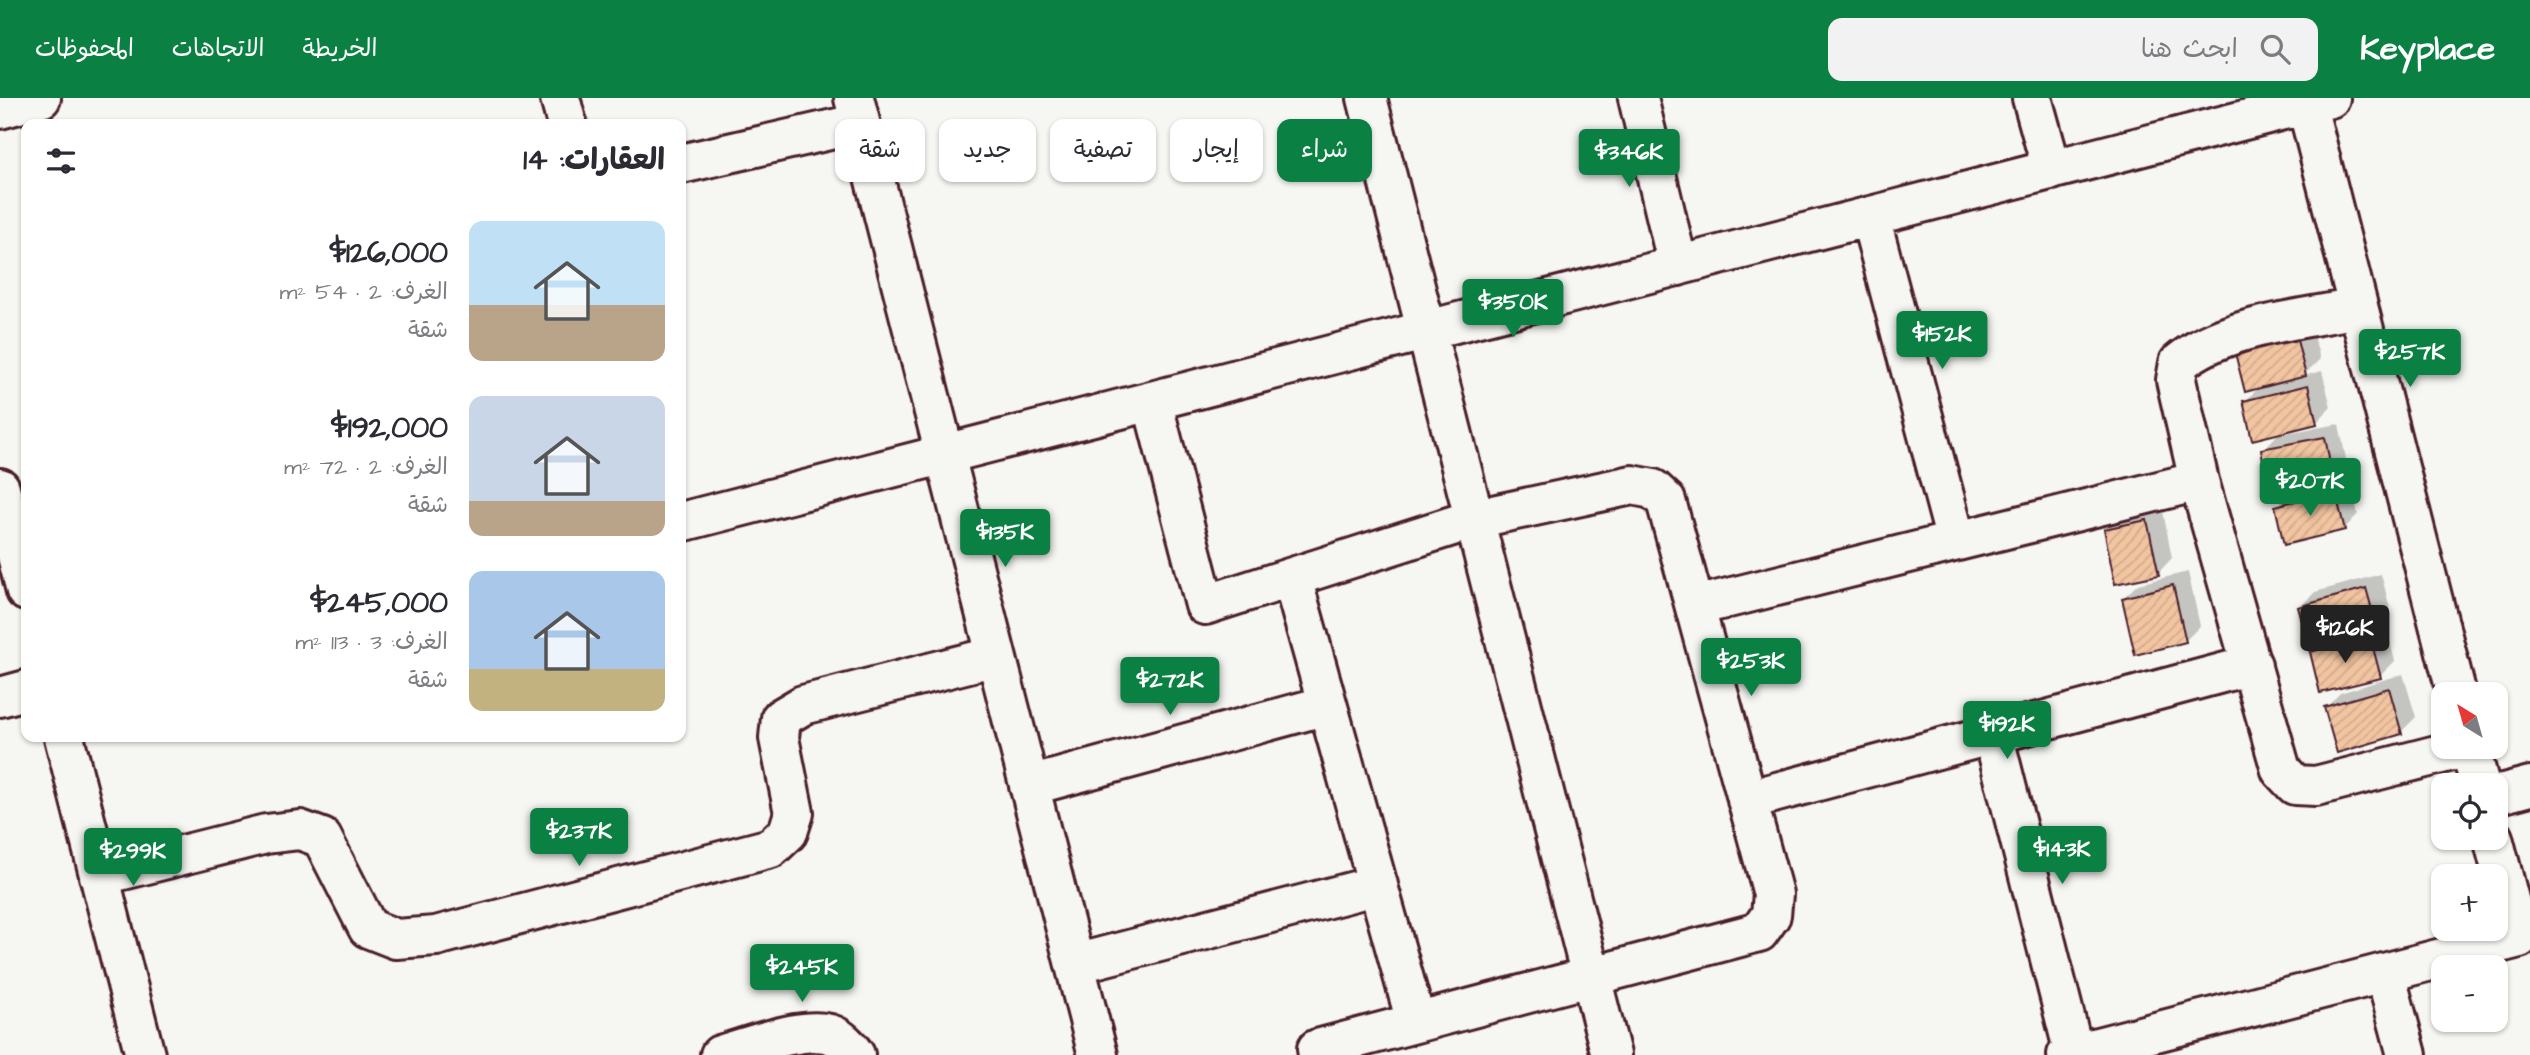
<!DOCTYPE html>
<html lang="ar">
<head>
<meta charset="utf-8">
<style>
  body { margin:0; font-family:"Architects Daughter","Playpen Sans Arabic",sans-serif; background:#f2f2f3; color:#2b2b33; direction:rtl; height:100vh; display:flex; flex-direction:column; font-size:26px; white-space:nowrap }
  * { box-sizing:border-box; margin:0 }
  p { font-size:23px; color:#7c7c81 }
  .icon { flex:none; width:38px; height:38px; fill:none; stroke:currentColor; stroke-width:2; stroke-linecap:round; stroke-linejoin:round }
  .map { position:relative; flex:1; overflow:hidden; direction:ltr }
  .drawer { position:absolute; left:21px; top:21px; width:665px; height:623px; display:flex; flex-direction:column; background:#fff; border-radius:14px; box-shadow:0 2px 5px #0004; direction:rtl }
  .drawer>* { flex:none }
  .hud { position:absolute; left:707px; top:21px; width:665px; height:63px; direction:rtl; display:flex; gap:14px }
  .needle { width:46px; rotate:323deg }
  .buttons { position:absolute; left:2431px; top:584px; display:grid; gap:14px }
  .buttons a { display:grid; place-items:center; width:77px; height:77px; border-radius:14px; background:#fff; box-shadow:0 2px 5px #0004; font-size:35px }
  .price { position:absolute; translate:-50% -60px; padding:0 16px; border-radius:7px; background:#0b8043; color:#fff; font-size:23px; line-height:46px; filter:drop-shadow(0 2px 4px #0008) }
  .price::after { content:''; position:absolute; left:50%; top:42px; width:21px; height:16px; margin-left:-10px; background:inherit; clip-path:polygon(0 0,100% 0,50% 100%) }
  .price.active { background:#222; color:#fff }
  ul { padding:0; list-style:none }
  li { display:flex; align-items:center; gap:21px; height:175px; padding:0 21px }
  li span { display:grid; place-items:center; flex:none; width:196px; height:140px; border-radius:14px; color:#555 }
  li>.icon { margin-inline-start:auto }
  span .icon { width:84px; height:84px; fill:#fffc; stroke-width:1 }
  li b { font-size:30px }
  h2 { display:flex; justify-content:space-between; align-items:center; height:84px; padding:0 21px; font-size:30px }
  .pill { padding:0 24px; border-radius:14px; background:#fff; box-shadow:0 2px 5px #0004; font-size:24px; line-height:63px }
  .pill.active { background:#0b8043; color:#fff }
  header { display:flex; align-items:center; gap:42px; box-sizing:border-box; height:98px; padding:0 35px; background:#0b8043; color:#fff }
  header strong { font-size:33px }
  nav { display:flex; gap:38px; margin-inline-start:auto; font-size:24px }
  .search { width:490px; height:63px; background:#f2f2f3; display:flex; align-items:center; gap:18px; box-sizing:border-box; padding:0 24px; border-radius:14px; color:#7c7c81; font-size:26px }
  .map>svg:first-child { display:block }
</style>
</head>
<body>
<header>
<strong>Keyplace</strong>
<div class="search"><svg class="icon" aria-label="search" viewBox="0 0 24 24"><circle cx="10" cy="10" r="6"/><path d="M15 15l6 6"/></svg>ابحث هنا</div>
<nav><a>الخريطة</a><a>الاتجاهات</a><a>المحفوظات</a></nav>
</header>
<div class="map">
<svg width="2530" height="957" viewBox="0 0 2530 957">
  <defs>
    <pattern id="building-hatch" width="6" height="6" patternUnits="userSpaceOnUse" patternTransform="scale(1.75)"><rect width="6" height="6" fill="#f2c5a1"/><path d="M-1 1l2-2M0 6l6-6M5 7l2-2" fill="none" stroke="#d1a98b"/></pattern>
  </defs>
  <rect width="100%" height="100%" fill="#f6f6f2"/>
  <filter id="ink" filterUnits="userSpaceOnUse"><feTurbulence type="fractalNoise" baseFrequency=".0143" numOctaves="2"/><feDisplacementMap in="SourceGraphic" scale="14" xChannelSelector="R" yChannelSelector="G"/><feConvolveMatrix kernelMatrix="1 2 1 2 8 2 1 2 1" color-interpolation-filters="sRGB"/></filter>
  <g filter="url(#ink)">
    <!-- shadow -->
    <path fill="#0003" d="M2309 221 2320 261 2303 278 2322 273 2331 309 2317 324 2245 303 2261 288Z
      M2339 326 2347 366 2332 380 2263 352 2280 334V336Z
      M2350 379 2358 416 2344 431 2277 409 2291 394Z
      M2162 408 2172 460 2158 475 2105 432 2120 417Z
      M2188 474 2200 528 2185 543 2123 500 2138 486Z
      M2381 476 2390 510 2371 528 2385 525 2395 563 2380 578 2312 555 2330 537 2300 509 2315 494Z
      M2403 576 2416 619 2401 634 2326 610 2340 595Z"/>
    <!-- building -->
    <path fill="url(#building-hatch)" stroke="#4a1f2b" stroke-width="2" d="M2295 234 2306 278 2245 294 2234 251Z
      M2308 287 2317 326 2252 342 2243 303Z
      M2325 339 2333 382 2269 394 2261 351Z
      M2335 393 2345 432 2284 447 2275 408Z
      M2147 422 2159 477 2115 486 2104 431Z
      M2173 487 2186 544 2135 557 2122 500Z
      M2366 490 2376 526 2308 545 2298 509Z
      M2370 538 2381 580 2320 595 2310 554Z
      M2389 590 2402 636 2337 655 2324 609Z"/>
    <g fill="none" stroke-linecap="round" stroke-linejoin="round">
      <defs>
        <path id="minor" d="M560 0 567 26
          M854 0 1098 957
          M1367 0 1611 957
          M1638 0 1678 168
          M2032 0 2052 72
          M2305 0 2457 597
          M0 11 41 0
          M681 66 860 25
          M1870 118 1956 443
          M2358 210C2303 221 2222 228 2179 265L2176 282 2199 383 2281 672 2295 687 2316 688 2468 649
          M1152 303 1205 507 1474 421 1632 387 1653 391 1666 403 1773 796 1771 817 1759 834 1317 951 1318 957
          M0 390 26 493
          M681 424 2330 0
          M1292 480 1416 924
          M1696 508 2199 383
          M0 599 26 592
          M1993 636 2074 955
          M64 639 145 957
          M2470 649 2480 688
          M1029 688 1327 607
          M2496 697 2530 688
          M1747 702 2252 567
          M99 778 266 736 300 732 322 740 368 830 396 841 436 838 771 750 788 734 794 715 779 640 781 620 803 607 996 558
          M1075 866 1378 787
          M2385 875 2407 957
          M720 957C749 949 801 928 830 936 840 939 850 949 855 957
          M2067 957 2519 840 2493 740"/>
      </defs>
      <!-- minor casing -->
      <use href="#minor" stroke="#4a1f2b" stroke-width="44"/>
      <!-- minor -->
      <use href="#minor" stroke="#f6f6f2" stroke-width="38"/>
    </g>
  </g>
</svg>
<div class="buttons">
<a><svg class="needle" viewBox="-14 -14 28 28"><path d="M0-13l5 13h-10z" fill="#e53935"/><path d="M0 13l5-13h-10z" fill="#7c7c81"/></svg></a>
<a><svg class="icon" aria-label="locate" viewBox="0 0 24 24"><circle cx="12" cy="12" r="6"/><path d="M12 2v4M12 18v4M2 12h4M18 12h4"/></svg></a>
<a>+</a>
<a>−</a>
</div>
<b class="price" style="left:1629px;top:91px">$346K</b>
<b class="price" style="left:1513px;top:241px">$350K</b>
<b class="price" style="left:1942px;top:273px">$152K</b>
<b class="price" style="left:2410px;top:291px">$257K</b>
<b class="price" style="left:2310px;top:420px">$207K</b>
<b class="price" style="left:1005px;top:471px">$135K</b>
<b class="price active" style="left:2345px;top:567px">$126K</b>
<b class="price" style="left:1751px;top:600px">$253K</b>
<b class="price" style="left:1170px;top:619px">$272K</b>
<b class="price" style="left:2007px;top:663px">$192K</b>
<b class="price" style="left:579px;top:770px">$237K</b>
<b class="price" style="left:2062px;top:788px">$143K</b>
<b class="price" style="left:133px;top:790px">$299K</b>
<b class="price" style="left:802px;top:906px">$245K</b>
<div class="hud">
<a class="pill active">شراء</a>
<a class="pill">إيجار</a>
<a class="pill">تصفية</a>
<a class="pill">جديد</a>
<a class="pill">شقة</a>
</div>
<section class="drawer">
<h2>العقارات: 14<svg class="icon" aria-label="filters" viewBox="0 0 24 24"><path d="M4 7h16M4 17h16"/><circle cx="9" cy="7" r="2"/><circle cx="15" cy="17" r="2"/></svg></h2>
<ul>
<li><span style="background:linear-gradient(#bfe0f5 60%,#b9a48a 0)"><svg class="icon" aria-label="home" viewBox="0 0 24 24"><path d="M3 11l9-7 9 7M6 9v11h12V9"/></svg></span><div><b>$126,000</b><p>الغرف: 2 · 54 m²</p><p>شقة</p></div></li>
<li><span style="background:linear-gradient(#c9d6e8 75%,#b9a48a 0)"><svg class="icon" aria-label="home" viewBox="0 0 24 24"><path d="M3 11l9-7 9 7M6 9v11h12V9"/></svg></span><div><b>$192,000</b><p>الغرف: 2 · 72 m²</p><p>شقة</p></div></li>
<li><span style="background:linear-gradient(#a9c7e8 70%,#c2b280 0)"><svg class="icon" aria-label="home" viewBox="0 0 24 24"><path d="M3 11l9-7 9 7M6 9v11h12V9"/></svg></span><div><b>$245,000</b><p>الغرف: 3 · 113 m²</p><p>شقة</p></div></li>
</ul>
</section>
</div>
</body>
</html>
